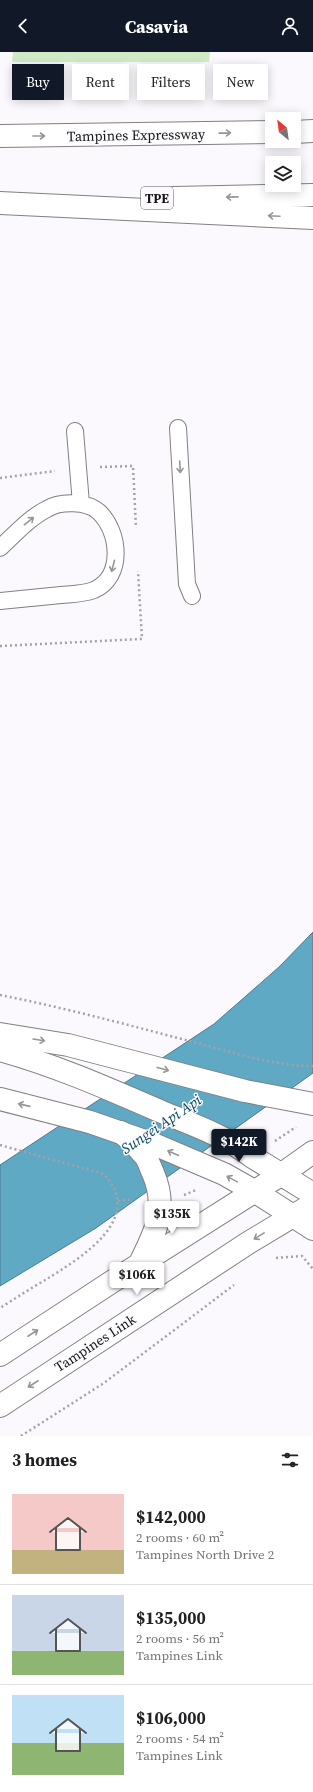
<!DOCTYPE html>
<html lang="en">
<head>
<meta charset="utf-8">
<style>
  body { margin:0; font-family:"Source Serif 4",serif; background:#f2f2f2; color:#202124; height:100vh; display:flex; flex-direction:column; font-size:15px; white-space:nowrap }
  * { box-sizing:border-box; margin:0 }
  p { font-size:13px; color:#757577 }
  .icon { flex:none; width:22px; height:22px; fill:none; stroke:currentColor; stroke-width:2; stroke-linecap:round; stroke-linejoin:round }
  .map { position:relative; height:1384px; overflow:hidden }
  .sheet { display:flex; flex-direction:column; background:#fff; flex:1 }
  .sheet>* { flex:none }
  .hud { position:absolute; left:12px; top:12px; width:289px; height:36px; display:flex; gap:8px }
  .needle { width:26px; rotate:331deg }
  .fabs { position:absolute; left:265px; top:60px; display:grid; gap:8px }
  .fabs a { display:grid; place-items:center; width:36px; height:36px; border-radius:0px; background:#fff; box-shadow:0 2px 10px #0003; font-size:20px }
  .price { position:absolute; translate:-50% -34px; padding:0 9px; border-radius:4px; background:#fff; color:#222; font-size:13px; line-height:26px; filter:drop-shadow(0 1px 2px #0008) }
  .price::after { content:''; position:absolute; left:50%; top:24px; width:12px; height:9px; margin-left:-6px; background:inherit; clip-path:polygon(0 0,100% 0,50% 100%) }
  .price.selected { background:#111827; color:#fff }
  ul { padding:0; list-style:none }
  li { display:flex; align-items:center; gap:12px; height:100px; padding:0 12px }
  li+li { border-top:1px solid #e0e0e0 }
  li span { display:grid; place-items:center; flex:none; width:112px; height:80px; border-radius:0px; color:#555 }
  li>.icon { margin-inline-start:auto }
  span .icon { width:48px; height:48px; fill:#fffc; stroke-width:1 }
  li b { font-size:17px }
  h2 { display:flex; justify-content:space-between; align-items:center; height:48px; padding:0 12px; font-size:17px }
  .tag { padding:0 14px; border-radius:0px; background:#fff; box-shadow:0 2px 10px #0003; font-size:14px; line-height:36px }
  .tag.selected { background:#111827; color:#fff }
  header { display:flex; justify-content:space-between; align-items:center; height:52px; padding:0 12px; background:#111827; color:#fff; font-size:18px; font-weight:800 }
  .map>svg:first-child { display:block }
</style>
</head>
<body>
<header><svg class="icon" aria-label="back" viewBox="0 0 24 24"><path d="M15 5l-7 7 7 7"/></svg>Casavia<svg class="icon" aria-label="person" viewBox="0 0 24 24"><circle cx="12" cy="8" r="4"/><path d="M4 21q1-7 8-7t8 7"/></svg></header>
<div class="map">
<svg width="313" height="1384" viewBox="0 0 313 1384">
  <rect width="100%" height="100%" fill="#fbf9fd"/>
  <!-- green -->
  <path fill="#cfecc7" d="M13 0H210L209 10H12Z"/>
  <!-- water -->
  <path fill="#5fa9c4" stroke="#497d90" d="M313 880V1021L96 1176 0 1234V1113L214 972 279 915Z"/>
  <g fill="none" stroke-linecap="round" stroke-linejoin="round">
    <defs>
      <path id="service" d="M178 376 187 532 192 544
        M75 379 81 452
        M0 496C15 482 29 466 47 457 60 449 87 449 99 460 120 480 124 525 94 538 84 542 71 542 61 543 40 545 20 547 0 549"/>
      <path id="minor" d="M0 998C55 1013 109 1037 162 1060 191 1072 226 1084 251 1104L313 1142
        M0 1047 90 1070 156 1093 224 1122 254 1139 293 1164"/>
      <path id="tertiary" d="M121 1080C129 1087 137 1094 143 1102 148 1106 150 1115 153 1121 168 1156 156 1179 140 1211
        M293 1164 313 1177
        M0 1303 113 1229 282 1122
        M0 1354 248 1191 313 1152"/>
      <path id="motorway" d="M294 80 313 79
        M0 84 272 80
        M174 146 313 143
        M0 151 313 166
        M0 982 68 993 245 1039 313 1052
        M282 1122 313 1100"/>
    </defs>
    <!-- service casing -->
    <use href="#service" stroke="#817f82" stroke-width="18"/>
    <!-- minor casing -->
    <use href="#minor" stroke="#817f82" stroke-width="24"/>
    <!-- tertiary casing -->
    <use href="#tertiary" stroke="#817f82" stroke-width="24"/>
    <!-- motorway casing -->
    <use href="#motorway" stroke="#817f82" stroke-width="24"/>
    <!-- path -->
    <path stroke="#a4a2a6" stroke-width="2.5" stroke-dasharray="2 3" stroke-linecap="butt" d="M100 415 133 414 136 476
      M0 426 55 419
      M0 594 142 587 138 519
      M0 943C66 956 132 974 197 991 235 1001 274 1014 313 1014
      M275 1089 296 1075
      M0 1093 104 1122C146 1167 80 1206 47 1227 31 1236 16 1246 0 1256
      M184 1143 196 1138
      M118 1149 133 1147
      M276 1206 302 1204 313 1217
      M21 1384 104 1331 234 1233"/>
    <!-- service -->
    <use href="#service" stroke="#fff" stroke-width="16"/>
    <!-- minor -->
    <use href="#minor" stroke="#fff" stroke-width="22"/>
    <!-- tertiary -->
    <use href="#tertiary" stroke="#fff" stroke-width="22"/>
    <!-- motorway -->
    <use href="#motorway" stroke="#fff" stroke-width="22"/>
  </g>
  <!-- one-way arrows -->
  <defs><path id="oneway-shaft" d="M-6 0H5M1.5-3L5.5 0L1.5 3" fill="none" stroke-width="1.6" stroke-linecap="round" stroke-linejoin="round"/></defs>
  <g stroke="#969697">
    <use href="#oneway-shaft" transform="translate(225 81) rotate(-1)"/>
    <use href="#oneway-shaft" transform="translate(39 84)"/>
    <use href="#oneway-shaft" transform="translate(232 145) rotate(179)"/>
    <use href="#oneway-shaft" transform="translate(274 164) rotate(-177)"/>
    <use href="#oneway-shaft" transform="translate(180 415) rotate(87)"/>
    <use href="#oneway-shaft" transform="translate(29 469) rotate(-39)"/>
    <use href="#oneway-shaft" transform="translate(113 514) rotate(105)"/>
    <use href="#oneway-shaft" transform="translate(39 988) rotate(9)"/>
    <use href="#oneway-shaft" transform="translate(163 1017) rotate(15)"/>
    <use href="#oneway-shaft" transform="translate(24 1053) rotate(-167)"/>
    <use href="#oneway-shaft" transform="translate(173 1101) rotate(-156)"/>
    <use href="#oneway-shaft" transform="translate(232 1127) rotate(-151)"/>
    <use href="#oneway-shaft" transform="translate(259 1184) rotate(149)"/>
    <use href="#oneway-shaft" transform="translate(33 1281) rotate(-33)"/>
    <use href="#oneway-shaft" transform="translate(33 1332) rotate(147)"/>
  </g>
  <g text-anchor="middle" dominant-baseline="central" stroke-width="3" stroke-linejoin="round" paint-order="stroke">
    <!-- shield labels -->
    <rect fill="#fbf9fd" stroke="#5b595c" stroke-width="1" x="141" y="135" width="32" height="22" rx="3"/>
    <g font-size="13" font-weight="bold" fill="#161517">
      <text x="157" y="146">TPE</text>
    </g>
    <!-- street labels -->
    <g font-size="14" fill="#161517" stroke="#fbf9fd">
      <text transform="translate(136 83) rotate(-1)">Tampines Expressway</text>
      <text transform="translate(95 1291) rotate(-33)">Tampines Link</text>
    </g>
    <!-- water labels -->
    <g font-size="15" font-style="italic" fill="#03485b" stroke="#fbf9fd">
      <text transform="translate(161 1072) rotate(-34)">Sungei Api Api</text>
    </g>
  </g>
</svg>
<div class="fabs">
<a><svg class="needle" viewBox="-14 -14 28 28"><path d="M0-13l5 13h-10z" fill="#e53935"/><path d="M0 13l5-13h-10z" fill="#757577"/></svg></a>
<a><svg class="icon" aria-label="layers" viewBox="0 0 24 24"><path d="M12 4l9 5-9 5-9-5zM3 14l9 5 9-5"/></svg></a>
</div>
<b class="price selected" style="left:239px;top:1111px">$142K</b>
<b class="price" style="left:172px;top:1183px">$135K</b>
<b class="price" style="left:137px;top:1244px">$106K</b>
<div class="hud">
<a class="tag selected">Buy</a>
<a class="tag">Rent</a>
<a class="tag">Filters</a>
<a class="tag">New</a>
</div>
</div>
<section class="sheet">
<h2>3 homes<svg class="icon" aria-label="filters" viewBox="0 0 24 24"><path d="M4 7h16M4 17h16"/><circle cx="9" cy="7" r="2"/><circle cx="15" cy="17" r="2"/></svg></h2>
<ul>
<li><span style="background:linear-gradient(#f6c9c9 70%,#c2b280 0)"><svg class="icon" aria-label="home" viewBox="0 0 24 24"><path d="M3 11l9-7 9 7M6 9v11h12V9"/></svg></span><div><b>$142,000</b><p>2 rooms · 60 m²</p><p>Tampines North Drive 2</p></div></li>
<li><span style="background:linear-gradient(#c9d6e8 70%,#8fb573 0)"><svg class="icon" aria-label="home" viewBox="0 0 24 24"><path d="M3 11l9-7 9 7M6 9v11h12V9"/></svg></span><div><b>$135,000</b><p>2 rooms · 56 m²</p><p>Tampines Link</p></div></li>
<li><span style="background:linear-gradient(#bfe0f5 60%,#8fb573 0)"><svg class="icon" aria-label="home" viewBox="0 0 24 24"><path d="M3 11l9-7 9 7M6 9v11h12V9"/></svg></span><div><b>$106,000</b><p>2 rooms · 54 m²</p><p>Tampines Link</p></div></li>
</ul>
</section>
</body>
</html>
